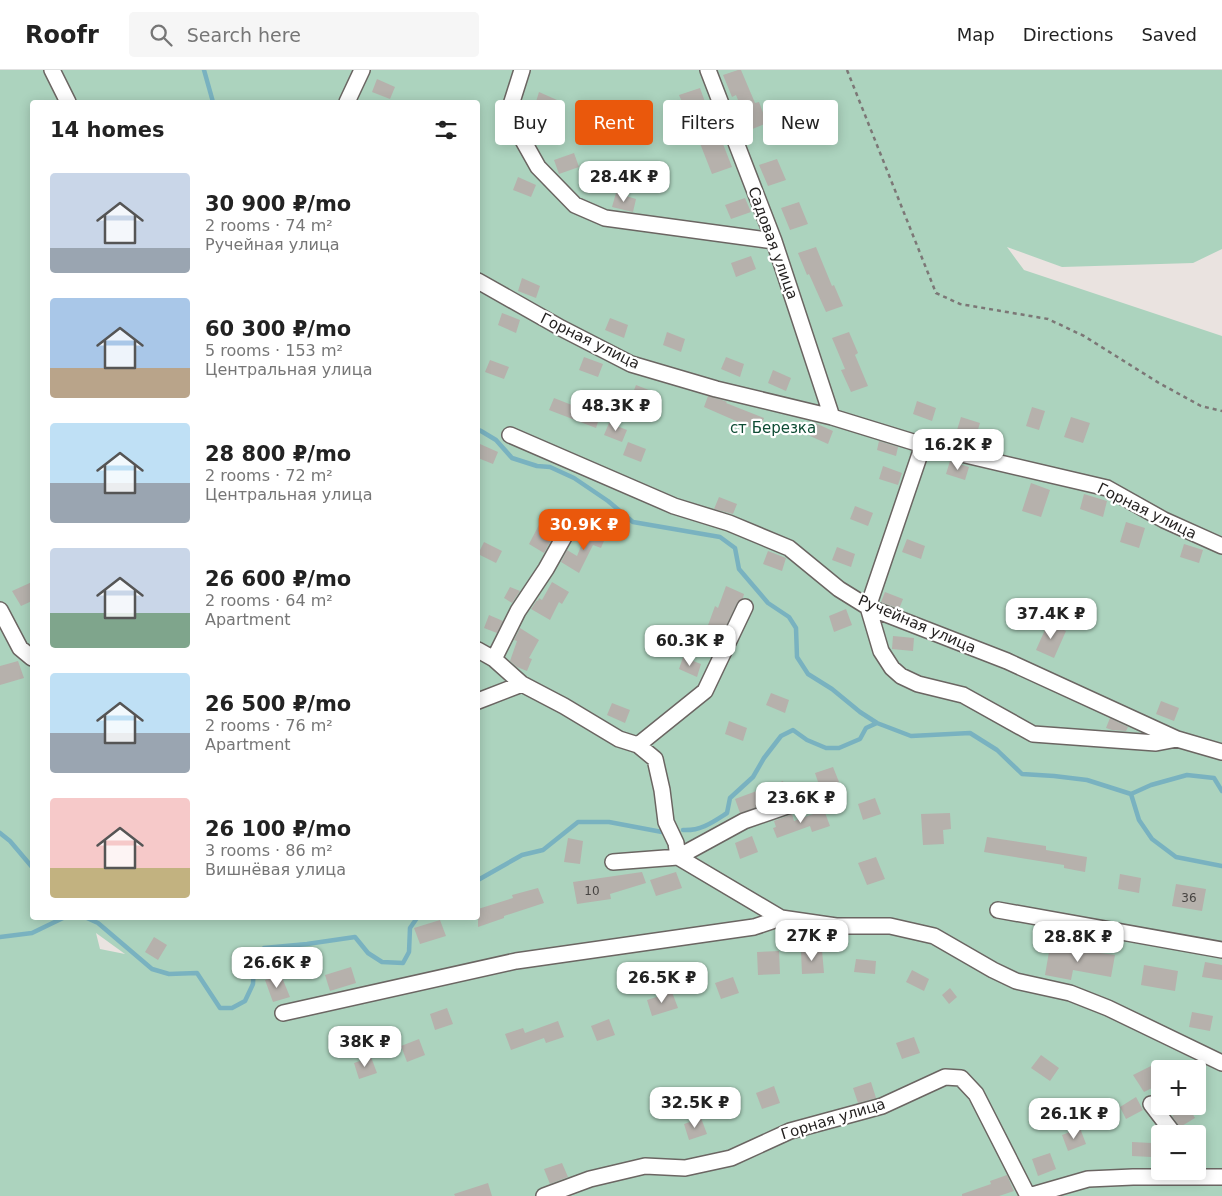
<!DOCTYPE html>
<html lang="en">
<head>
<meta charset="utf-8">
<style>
  body { margin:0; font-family:"DejaVu Sans",sans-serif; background:#f6f6f6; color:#222; height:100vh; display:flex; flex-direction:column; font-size:19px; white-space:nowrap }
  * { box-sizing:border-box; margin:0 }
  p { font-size:16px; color:#767676 }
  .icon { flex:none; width:28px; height:28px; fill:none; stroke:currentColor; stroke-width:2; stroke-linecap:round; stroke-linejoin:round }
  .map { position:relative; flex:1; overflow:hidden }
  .panel { position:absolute; left:30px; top:30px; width:450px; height:820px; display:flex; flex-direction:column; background:#fff; border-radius:5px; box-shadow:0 2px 12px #0003 }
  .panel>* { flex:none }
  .top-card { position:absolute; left:495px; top:30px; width:475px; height:45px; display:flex; gap:10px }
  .buttons { position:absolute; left:1151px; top:990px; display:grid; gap:10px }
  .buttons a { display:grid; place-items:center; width:55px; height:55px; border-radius:5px; background:#fff; box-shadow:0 2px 12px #0003; font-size:25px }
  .price { position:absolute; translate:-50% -42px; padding:0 11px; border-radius:10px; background:#fff; color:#222; font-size:16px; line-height:32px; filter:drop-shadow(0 1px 2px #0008) }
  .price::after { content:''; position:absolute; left:50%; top:30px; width:15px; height:11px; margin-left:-8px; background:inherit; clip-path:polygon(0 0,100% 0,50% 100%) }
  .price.active { background:#ea580c; color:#fff }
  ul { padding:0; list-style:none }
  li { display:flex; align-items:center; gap:15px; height:125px; padding:0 20px }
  li span { display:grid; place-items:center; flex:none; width:140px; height:100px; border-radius:5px; color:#555 }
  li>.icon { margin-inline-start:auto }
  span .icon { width:60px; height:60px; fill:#fffc; stroke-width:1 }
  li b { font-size:21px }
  h2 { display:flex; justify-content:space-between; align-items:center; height:60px; padding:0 20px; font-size:21px }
  .tag { padding:0 18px; border-radius:5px; background:#fff; box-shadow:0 2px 12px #0003; font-size:18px; line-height:45px }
  .tag.active { background:#ea580c; color:#fff }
  header { display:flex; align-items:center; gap:30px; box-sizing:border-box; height:70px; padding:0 25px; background:#fff; border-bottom:1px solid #e0e0e0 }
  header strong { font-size:24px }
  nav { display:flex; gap:28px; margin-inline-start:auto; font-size:18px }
  .search { width:350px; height:45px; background:#f6f6f6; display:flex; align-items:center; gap:12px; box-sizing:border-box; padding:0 18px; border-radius:5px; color:#767676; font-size:19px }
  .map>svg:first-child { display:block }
</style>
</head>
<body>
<header>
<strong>Roofr</strong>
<div class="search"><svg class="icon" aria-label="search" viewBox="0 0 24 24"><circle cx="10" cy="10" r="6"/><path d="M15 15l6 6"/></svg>Search here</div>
<nav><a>Map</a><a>Directions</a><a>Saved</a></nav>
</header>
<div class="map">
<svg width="1222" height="1126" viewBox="0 0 1222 1126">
  <rect width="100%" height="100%" fill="#eae3e0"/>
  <!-- green -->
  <path fill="#acd3be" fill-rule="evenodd" d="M0 0H1222V179L1193 193 1062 197 1007 177 1024 200 1222 266V1126H0ZM32 32H478V848H32ZM96 863 125 884 100 879ZM1160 999H1198V1036H1160ZM1160 1064H1198V1101H1160Z"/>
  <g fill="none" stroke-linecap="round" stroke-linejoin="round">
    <!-- stream -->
    <path stroke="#79b2c0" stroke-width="4.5" d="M204 0 213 32
      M478 360 481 361 496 370 512 388 537 396 550 397 574 408 608 431 633 452 720 467 735 478 739 499 768 533 789 547 796 558 797 587 808 604 832 619 860 642 877 653
      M1131 724 1139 750 1152 769 1176 787 1222 796
      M683 760C701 761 713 752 727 743L730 728 753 707 764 688 781 666 793 660 807 670 826 678H839L860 669 866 658 877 653 911 666 970 663 997 680 1022 704 1054 706 1087 710 1131 724 1151 715 1187 705 1214 708 1222 721
      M0 763 10 771 32 797
      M478 810 522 785 543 780 578 752H609L662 762
      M87 848 98 853 152 899 169 904 197 903 220 938H232L245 931 253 914 254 892 264 878 307 874 355 867 368 883 382 892 403 893 409 882 410 858 417 848
      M0 867 32 863 63 848"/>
  </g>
  <!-- building -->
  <path fill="#b6b1ac" d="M738 0H741L755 33 759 32 767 53 750 60 736 25 732 27 723 5Z
    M377 9 395 17 390 29 372 22Z
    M700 18 705 32 685 39 679 25Z
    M539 22 557 30 553 42 535 35Z
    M714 51 732 97 712 104 694 58Z
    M574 83 579 97 559 104 554 90Z
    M777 89 786 110 768 116 759 95Z
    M518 107 536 115 531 127 513 120Z
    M616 123 636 129 633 142 612 137Z
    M745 128 751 142 731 149 725 135Z
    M799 132 808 154 790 160 781 138Z
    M816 177 832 216 834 215 843 236 826 242 809 204 807 205 798 183Z
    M751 186 756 199 736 207 731 193Z
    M522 208 540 216 536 228 518 221Z
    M502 243 520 250 516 263 498 255Z
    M610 248 628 255 624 268 605 260Z
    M667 262 685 269 681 282 663 275Z
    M849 262 858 283 855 285 868 316 851 322 841 300 845 299 832 268Z
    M584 287 603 294 598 307 579 300Z
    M726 287 744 294 740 307 721 299Z
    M490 290 509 297 504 309 485 302Z
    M773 300 791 308 786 321 768 313Z
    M636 315 654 322 650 335 631 328Z
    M708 326 722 330 727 332 726 333 764 348 759 361 704 337Z
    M554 328 600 346 596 358 549 340Z
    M917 331 936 338 932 351 913 344Z
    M1032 337 1045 341 1039 360 1026 356Z
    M961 347 980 353 976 366 957 360Z
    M1071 347 1090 353 1083 373 1064 367Z
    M609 353 627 360 622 372 604 365Z
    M815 353 833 361 828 374 810 366Z
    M879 371 898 377 896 386 877 380Z
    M628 372 646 379 641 392 623 385Z
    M480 374 498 382 493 394 478 388Z
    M950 391 969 397 965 410 946 404Z
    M883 396 902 403 898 415 879 409Z
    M1031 413 1050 420 1041 447 1022 441Z
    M1084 424 1107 431 1103 447 1080 439Z
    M719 427 737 434 733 444 714 439Z
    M855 436 873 443 868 456 850 449Z
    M542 449 558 458 544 483 529 474Z
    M1126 452 1145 458 1139 478 1120 472Z
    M588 459 606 466 601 478 593 475 579 503 561 492 567 480 577 486Z
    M907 469 925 476 921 489 902 482Z
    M484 472 502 481 496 493 478 484Z
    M1184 474 1203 480 1199 493 1180 487Z
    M837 477 855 484 851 497 832 490Z
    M768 481 786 488 782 501 763 494Z
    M32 512V531L21 536 12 521Z
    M552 512 569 522 562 534 559 532 550 550 531 539 537 530 538 531 539 528 542 530Z
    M726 516 744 524 743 528 737 533 716 577 699 570 704 557 707 558 715 536 718 538Z
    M510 517 520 521 512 533 504 528Z
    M885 522 903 529 899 539 881 532Z
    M846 539 852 555 834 562 829 546Z
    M489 545 503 551 497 563 484 558Z
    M1048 553 1066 561 1054 588 1036 580Z
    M520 558 539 570 529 588 532 589 527 601 517 597 510 591 517 571 514 570Z
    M893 566 914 568 913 581 892 579Z
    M683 587 701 594 697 607 679 599Z
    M18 591 24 608 0 615V596Z
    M771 623 789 630 785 643 766 635Z
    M1161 631 1179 638 1174 651 1156 644Z
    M612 633 630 640 625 653 607 645Z
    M1110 648 1128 657 1126 661 1112 660 1106 658Z
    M729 651 747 658 743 671 725 664Z
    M833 697 839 712 819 715 815 703Z
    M783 711 788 726 740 743 735 729Z
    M875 728 881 744 863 750 858 734Z
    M824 740 830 756 812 762 810 756 777 768 773 758 776 757 774 751 792 744 794 751Z
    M950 743 951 759 943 760 944 774 923 775 921 744Z
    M752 766 758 782 740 789 735 773Z
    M987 767 1046 776V780L1087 787 1085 802 1064 798V795L984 782Z
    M568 768 583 771 580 794 564 792Z
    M876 787 885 809 867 815 858 793Z
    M642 802 646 813 610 824 611 829 577 834 573 812Z
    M676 802 682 818 656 826 650 810Z
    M1120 804 1141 808 1139 823 1118 819Z
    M1176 814 1206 819 1202 841 1172 836Z
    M538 818 544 833 504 846V848L478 857V839L513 828 512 825Z
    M440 850 446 866 420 874 414 858Z
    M154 867 167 875 158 890 145 882Z
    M1050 876 1115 885 1111 907 1073 900 1071 910 1045 905Z
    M822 880 824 903 802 904 801 881Z
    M779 881 780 904 758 905 757 882Z
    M856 889 876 891 875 904 854 902Z
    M1205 892 1222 895V910L1202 907Z
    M1144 895 1178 901 1175 921 1141 915Z
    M351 897 356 913 330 921 325 905Z
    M912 900 929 909 924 921 906 912Z
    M281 905 290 927 273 932 265 910Z
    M733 907 739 923 721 929 715 913Z
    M950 918 957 927 949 934 942 925Z
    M672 922 678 938 652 946 647 930Z
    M447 938 453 954 435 960 430 944Z
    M1192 942 1213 946 1210 961 1189 957Z
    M609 949 615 965 597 971 591 956Z
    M558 951 564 967 546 973 544 968 511 980 505 964 523 958 525 963Z
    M914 967 920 983 902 989 896 973Z
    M419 969 425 985 407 992 401 976Z
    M1041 985 1059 998 1050 1011 1031 998Z
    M371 987 377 1003 359 1009 354 993Z
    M1155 994 1160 1003V1014L1144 1022 1133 1005Z
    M871 1012 876 1028 858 1033 853 1018Z
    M774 1016 780 1033 762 1039 756 1023Z
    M1136 1027 1143 1040 1126 1049 1120 1037Z
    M1188 1036 1195 1048 1180 1057 1172 1046Z
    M701 1048 707 1064 689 1070 684 1054Z
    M1080 1058 1086 1074 1068 1081 1062 1065Z
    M1132 1072 1152 1073 1151 1087 1132 1086Z
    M1050 1083 1056 1099 1038 1106 1032 1089Z
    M562 1093 568 1107 550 1114 544 1099Z
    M1007 1105 1014 1121 999 1126H962V1124L991 1114 990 1111Z
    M488 1113 492 1126H455L454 1124Z"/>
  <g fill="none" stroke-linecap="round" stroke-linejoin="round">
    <defs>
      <path id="minor" d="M52 0 68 32
        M522 0 510 38 520 65 538 97 575 135 605 148 774 171
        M708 0 774 171 832 347
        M347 32 362 0
        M478 211 561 258 631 294 716 319 832 347 923 375 1107 418 1164 450 1222 476
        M510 365 674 436 729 453 789 478 839 519 868 537 1007 591 1177 669 1222 682
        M923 375 868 537 881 581 892 598 901 606 918 614 963 625 1033 664 1156 673 1177 669
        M0 540 20 578 32 588
        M478 580 494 589 522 614 564 636 619 669 638 675 655 689 662 720 666 752 676 773 678 787
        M494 589 518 541 546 499 574 449
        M478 631 522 614
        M638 675 705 621 745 537
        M678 787 781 848 836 856H890L934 866 993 900 1016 911 1070 923 1108 938 1222 993
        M613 792 678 787 744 751 828 722
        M998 840 1222 880
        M283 943 516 891 754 857 781 848
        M1151 1034 1174 1064
        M544 1126 590 1109 645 1096 685 1098 731 1088 790 1061 882 1036 945 1007 961 1008 976 1024 1028 1126
        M1029 1126 1088 1109 1133 1107H1222"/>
    </defs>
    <!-- minor casing -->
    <use href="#minor" stroke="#6b6562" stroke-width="18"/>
    <!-- path -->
    <path stroke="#7c7776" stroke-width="2.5" stroke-dasharray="4 4" stroke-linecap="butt" d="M847 0 936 223 960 234 1048 249 1084 266 1159 313 1201 336 1222 341"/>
    <!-- minor -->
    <use href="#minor" stroke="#fff" stroke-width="15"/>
  </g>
  <g text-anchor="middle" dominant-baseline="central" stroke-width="4.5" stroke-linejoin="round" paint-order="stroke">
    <!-- number labels -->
    <g font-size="12" fill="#474442">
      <text x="592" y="821">10</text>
      <text x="1189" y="828">36</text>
    </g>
    <!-- street labels -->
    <g font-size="15" fill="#221f1e" stroke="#fff">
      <text transform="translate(773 173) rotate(70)">Садовая улица</text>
      <text transform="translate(590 271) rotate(26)">Горная улица</text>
      <text transform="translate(1147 441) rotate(26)">Горная улица</text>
      <text transform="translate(917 554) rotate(23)">Ручейная улица</text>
      <text transform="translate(833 1049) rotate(-17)">Горная улица</text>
    </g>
    <!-- park labels -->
    <g font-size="15" fill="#0e4c34" stroke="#fff">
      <text x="773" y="358">ст Березка</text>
    </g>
  </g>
</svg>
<div class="buttons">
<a>+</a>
<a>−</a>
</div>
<b class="price" style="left:624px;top:133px">28.4K ₽</b>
<b class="price" style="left:616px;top:362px">48.3K ₽</b>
<b class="price" style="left:958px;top:401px">16.2K ₽</b>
<b class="price active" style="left:584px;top:481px">30.9K ₽</b>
<b class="price" style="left:1051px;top:570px">37.4K ₽</b>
<b class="price" style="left:690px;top:597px">60.3K ₽</b>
<b class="price" style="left:801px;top:754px">23.6K ₽</b>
<b class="price" style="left:812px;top:892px">27K ₽</b>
<b class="price" style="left:1078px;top:893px">28.8K ₽</b>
<b class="price" style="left:277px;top:919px">26.6K ₽</b>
<b class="price" style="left:662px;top:934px">26.5K ₽</b>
<b class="price" style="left:365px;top:998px">38K ₽</b>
<b class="price" style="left:695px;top:1059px">32.5K ₽</b>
<b class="price" style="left:1074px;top:1070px">26.1K ₽</b>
<div class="top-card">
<a class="tag">Buy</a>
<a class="tag active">Rent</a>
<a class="tag">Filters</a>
<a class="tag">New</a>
</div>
<section class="panel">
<h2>14 homes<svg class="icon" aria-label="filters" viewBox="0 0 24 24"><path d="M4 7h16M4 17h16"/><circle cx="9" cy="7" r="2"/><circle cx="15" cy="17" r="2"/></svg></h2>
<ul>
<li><span style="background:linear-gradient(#c9d6e8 75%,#9aa5b1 0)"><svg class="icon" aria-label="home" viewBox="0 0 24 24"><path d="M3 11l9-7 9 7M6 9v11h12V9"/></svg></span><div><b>30 900 ₽/mo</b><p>2 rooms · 74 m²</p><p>Ручейная улица</p></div></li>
<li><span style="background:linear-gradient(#a9c7e8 70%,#b9a48a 0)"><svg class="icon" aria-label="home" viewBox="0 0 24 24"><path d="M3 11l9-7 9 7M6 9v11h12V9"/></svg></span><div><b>60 300 ₽/mo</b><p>5 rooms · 153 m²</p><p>Центральная улица</p></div></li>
<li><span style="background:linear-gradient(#bfe0f5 60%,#9aa5b1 0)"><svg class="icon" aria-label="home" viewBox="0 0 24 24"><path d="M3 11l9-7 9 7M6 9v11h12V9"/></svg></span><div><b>28 800 ₽/mo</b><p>2 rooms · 72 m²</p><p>Центральная улица</p></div></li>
<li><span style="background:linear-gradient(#c9d6e8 65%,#7fa58c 0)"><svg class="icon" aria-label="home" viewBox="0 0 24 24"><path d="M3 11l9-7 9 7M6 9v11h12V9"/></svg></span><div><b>26 600 ₽/mo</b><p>2 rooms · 64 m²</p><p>Apartment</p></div></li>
<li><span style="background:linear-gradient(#bfe0f5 60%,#9aa5b1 0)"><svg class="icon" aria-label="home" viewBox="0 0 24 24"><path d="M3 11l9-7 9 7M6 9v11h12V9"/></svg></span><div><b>26 500 ₽/mo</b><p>2 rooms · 76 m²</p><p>Apartment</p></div></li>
<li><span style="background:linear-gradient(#f6c9c9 70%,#c2b280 0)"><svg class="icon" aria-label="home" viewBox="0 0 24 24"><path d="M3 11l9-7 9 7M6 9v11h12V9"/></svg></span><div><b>26 100 ₽/mo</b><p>3 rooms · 86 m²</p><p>Вишнёвая улица</p></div></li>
</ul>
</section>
</div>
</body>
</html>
